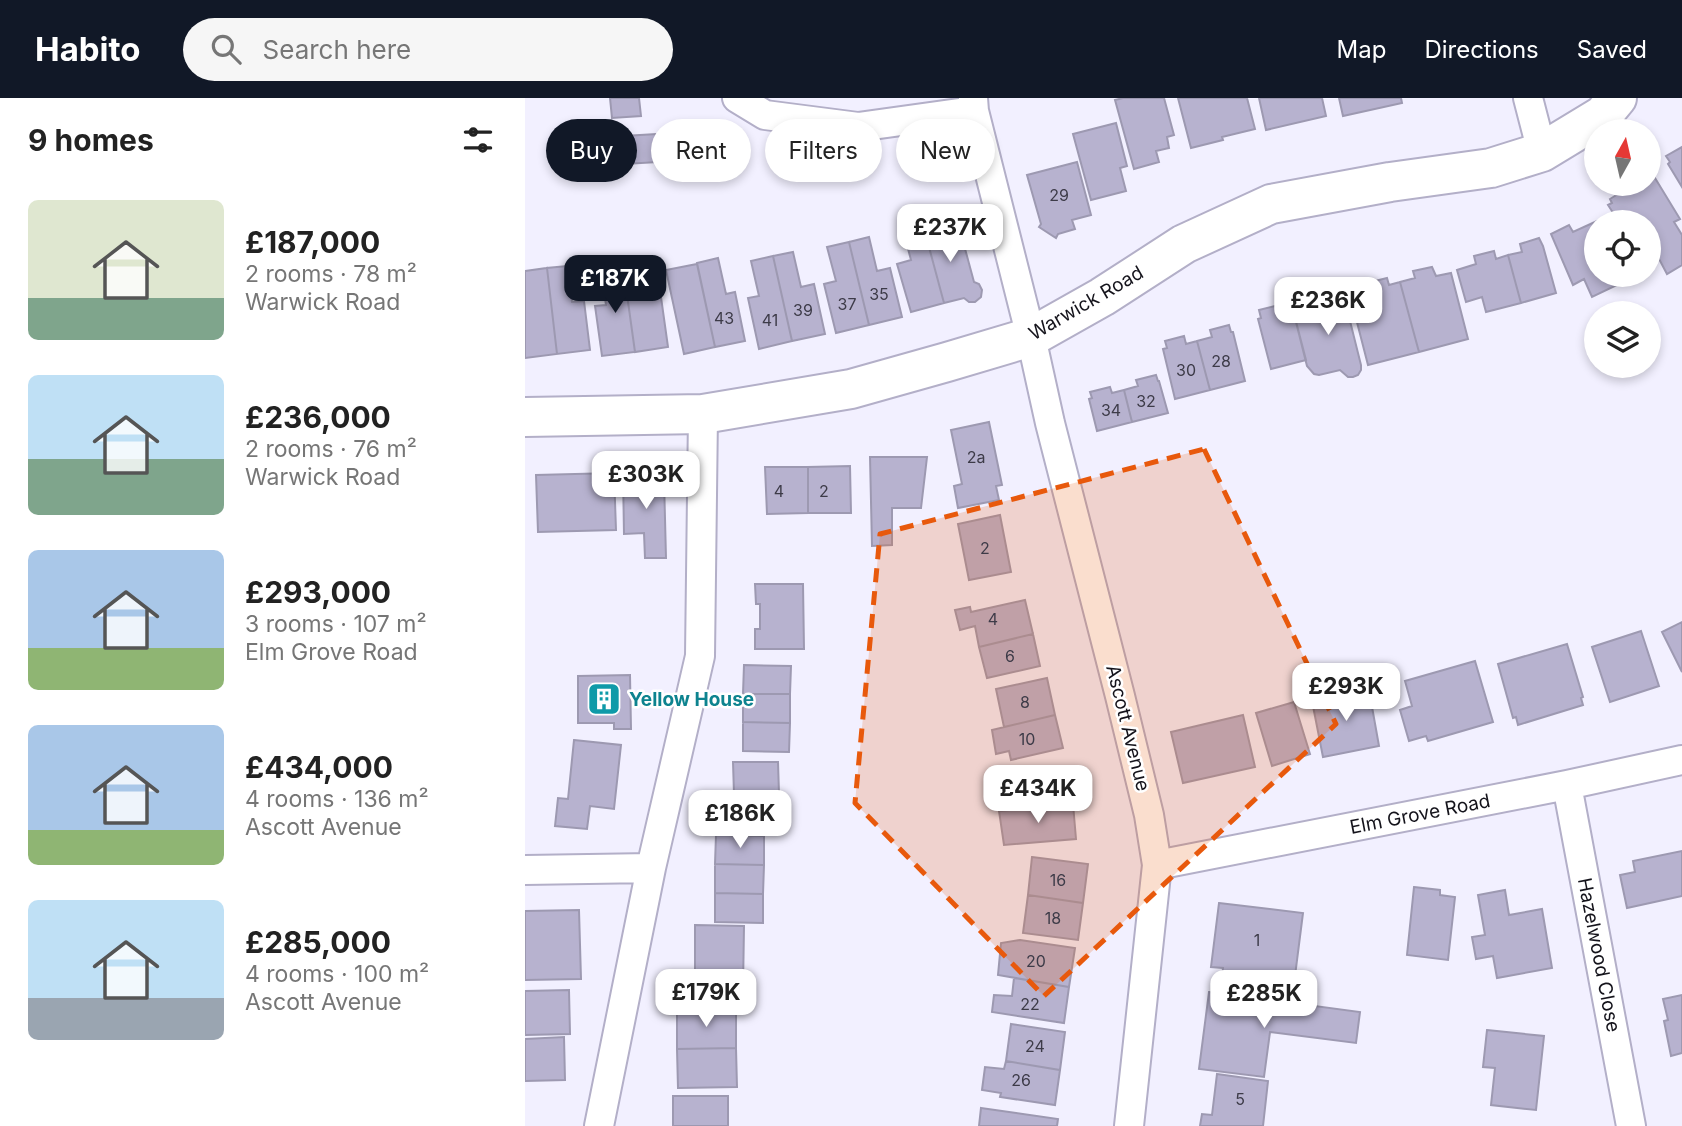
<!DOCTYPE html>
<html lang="en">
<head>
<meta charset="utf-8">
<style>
  body { margin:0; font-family:Inter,sans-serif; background:#f6f6f6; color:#222; height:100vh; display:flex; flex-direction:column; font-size:26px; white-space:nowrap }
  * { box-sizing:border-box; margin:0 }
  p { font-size:23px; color:#767676 }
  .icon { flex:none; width:38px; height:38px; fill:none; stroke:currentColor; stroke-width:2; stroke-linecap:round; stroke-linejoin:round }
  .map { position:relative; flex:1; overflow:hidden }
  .side { display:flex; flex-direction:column; background:#fff; width:525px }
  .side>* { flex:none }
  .top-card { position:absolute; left:21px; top:21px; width:665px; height:63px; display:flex; gap:14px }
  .needle { width:46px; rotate:8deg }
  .tools { position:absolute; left:1059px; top:21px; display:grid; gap:14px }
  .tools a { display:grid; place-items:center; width:77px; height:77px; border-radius:50%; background:#fff; box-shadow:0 4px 10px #0003; font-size:35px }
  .price { position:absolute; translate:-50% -60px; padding:0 16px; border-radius:14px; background:#fff; color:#222; font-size:23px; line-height:46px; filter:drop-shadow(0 2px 4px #0008) }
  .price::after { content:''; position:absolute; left:50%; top:42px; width:21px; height:16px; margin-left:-10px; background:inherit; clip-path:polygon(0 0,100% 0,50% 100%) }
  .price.on { background:#111827; color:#fff }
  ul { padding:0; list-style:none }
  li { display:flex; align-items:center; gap:21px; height:175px; padding:0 28px }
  li span { display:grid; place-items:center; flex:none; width:196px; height:140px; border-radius:10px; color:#555 }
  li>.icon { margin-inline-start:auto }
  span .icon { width:84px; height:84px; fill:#fffc; stroke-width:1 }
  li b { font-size:30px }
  h2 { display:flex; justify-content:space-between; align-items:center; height:84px; padding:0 28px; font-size:30px }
  .tag { padding:0 24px; border-radius:32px; background:#fff; box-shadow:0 4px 10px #0003; font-size:24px; line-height:63px }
  .tag.on { background:#111827; color:#fff }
  header { display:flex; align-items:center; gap:42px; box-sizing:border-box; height:98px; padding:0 35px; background:#111827; color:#fff }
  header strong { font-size:33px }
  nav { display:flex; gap:38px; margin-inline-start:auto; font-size:24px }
  .search { width:490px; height:63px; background:#f6f6f6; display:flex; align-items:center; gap:18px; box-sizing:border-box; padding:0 24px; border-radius:38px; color:#767676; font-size:26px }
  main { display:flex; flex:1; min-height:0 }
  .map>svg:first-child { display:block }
</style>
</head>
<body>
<header>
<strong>Habito</strong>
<div class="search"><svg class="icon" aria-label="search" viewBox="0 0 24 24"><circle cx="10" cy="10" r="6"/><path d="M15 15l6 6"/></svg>Search here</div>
<nav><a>Map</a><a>Directions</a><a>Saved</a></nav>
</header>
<main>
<section class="side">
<h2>9 homes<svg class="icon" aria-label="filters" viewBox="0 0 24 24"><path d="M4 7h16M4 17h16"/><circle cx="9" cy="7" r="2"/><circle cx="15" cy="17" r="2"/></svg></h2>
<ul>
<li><span style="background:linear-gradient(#dfe7d0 70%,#7fa58c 0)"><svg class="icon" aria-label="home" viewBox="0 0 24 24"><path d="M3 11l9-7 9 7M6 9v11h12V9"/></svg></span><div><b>£187,000</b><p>2 rooms · 78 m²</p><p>Warwick Road</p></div></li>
<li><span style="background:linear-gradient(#bfe0f5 60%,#7fa58c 0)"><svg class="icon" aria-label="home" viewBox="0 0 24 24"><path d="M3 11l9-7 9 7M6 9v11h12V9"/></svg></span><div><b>£236,000</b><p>2 rooms · 76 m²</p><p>Warwick Road</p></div></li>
<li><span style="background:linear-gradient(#a9c7e8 70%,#8fb573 0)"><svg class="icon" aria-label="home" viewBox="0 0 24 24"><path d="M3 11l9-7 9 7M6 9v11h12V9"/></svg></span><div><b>£293,000</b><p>3 rooms · 107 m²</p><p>Elm Grove Road</p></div></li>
<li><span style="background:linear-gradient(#a9c7e8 75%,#8fb573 0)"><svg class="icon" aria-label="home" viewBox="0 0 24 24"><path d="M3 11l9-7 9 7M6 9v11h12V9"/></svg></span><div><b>£434,000</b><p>4 rooms · 136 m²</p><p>Ascott Avenue</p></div></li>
<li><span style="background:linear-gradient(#bfe0f5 70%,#9aa5b1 0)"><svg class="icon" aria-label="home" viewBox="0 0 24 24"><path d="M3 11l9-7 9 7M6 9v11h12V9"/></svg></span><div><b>£285,000</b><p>4 rooms · 100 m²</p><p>Ascott Avenue</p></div></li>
</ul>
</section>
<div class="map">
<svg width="1157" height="1028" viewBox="0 0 1157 1028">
  <rect width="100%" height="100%" fill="#f2f0ff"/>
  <!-- building -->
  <path fill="#b7b2cf" stroke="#9d99b1" stroke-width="2" d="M85 0H114L116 18 87 20Z
    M598 0H639L649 37 642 39 644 50 631 53 634 64 609 71 590 2Z
    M653 0H722L730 31 697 39 698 42 666 50Z
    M734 0H797L801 18 741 32Z
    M814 0H876L877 5 818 18Z
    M591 25 602 68 595 70 601 93 566 102 548 36Z
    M215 31 217 59 100 66 99 38Z
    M1157 49V89L1143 66 1145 64 1141 58Z
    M552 64 566 117 547 122 550 131 533 136 531 140 514 129 516 126 502 77Z
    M1130 80 1155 121 1149 124 1157 137V167L1142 176 1132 157 1124 162V124H1094L1083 107 1087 105 1085 101 1101 91 1104 95 1120 86H1124V83Z
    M418 117 427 151 439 147 449 184 454 186 457 192 456 199 450 204H444L439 200 419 205 397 123Z
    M397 123 419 205 386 214 372 166 386 162 377 128Z
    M1072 123 1073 124H1071V177H1090L1094 186 1067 199 1059 181 1048 187 1026 136 1044 127 1048 134Z
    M344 139 352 173 365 170 377 219 344 227 324 144Z
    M1014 140 1018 148 1031 195 996 205 983 157 997 154 995 146Z
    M324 144 344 227 311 235 299 186 311 183 302 149Z
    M969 153 971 161 983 157 996 205 961 214 957 199 941 204 932 172 951 166 949 158Z
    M268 154 276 189 289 186 300 236 267 243 248 158Z
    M248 158 267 243 234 251 223 200 234 198 226 163Z
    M193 160 201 196 210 194 220 243 190 249 172 165Z
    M128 164 133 200 136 199 143 249 110 254 98 168Z
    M172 166 190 249 159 256 141 172Z
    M42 168 47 204 59 203 65 252 32 256 22 170Z
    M98 168 110 254 77 258 70 208 81 207 76 171Z
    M907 169 911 178 926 175 943 241 894 254 875 184 890 180 888 173Z
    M22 170 32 256 0 260V173Z
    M862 180 864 187 875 184 894 254 843 267 825 197 844 192 842 185Z
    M799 196 801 203 819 199 836 267V272L833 277 828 279H823L815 272 794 277 789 276 782 268 768 212 782 209 780 200Z
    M754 207 756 215 768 212 781 262 746 271 733 221 736 220 734 212Z
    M704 227 706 234H708L720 283 685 292 672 243 687 239 685 232Z
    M659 238 661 246 672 243 685 292 650 301 638 251 642 250 640 243Z
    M631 277 633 283H634L643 315 607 324 599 292 613 288 611 282Z
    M585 289 587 295 599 292 607 324 572 333 564 301 567 300 565 294Z
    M464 324 477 387 471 388 474 402 433 410 429 388 437 386 426 332Z
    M345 359H402L396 410H367V447L347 448Z
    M325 368 326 415H283V369Z
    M240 369H283V415L242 416Z
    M89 375 91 432 13 434 11 377Z
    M129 375V379H136V381H139L141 460H120L119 435 99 436 98 376Z
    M475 417 486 474 444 482 433 426Z
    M230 486H278L279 551H230V531H235V506H231Z
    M500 502 508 536 454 549 450 528 435 532 430 512 445 509 446 514Z
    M1157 524V574L1137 534Z
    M1116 533 1134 588 1085 604 1067 549Z
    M508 536 515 568 462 580 454 549Z
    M1042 546 1058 599 1056 600 1058 607 993 627 991 619 988 620 973 566Z
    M950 563 968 624 903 643 901 638 884 643 875 612 887 608 880 583Z
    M219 567 266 568 265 596H218Z
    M105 577 106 631H89V625H53V578Z
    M522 580 530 617 479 629 471 591Z
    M844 592 854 648 798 659 787 603Z
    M218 596H265V625L218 624Z
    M769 604 785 656 747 668 731 615Z
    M530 617 538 650 486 662 484 653 471 656 467 632Z
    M718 617 730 669 658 685 646 634Z
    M218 624 265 625 264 654 218 653Z
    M49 642 96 647 89 711 65 708 62 731 30 728 33 700 43 701Z
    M208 664H253L254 696H209Z
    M544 669 548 706 474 713 472 687 491 674Z
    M209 696H254L253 729H209Z
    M548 706 551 741 479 747 474 713Z
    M191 737 239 738V767L190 766Z
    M1157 753V798L1102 810 1095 777 1110 774 1108 763Z
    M507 759 563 766 558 805 503 797Z
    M190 766 239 767 238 796 190 795Z
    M889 789 915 792V797L930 799 923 862 882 857Z
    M980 792 984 817 1017 811 1027 870 972 880 968 858 951 861 947 839 960 837 953 797Z
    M190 795 238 796V825L190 824Z
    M503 797 558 805 553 842 498 835Z
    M694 805 778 815 770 878 751 876 749 893 696 887 698 870 686 869Z
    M54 812 56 881 0 882V813Z
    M170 827 219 828 218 891 170 890Z
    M495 842 550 850 544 889 473 877 476 845Z
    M489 880 544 889 539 925 467 914 469 897 487 898Z
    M44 892 45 936 0 937V893Z
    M684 894 835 914 831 945 745 934 739 979 674 971Z
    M1157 897V955L1146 958 1139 923 1143 922 1138 901Z
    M152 912H211V950L152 951Z
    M486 926 540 934 535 972 481 963Z
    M962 932 1019 938 1011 1012 966 1007 970 970 958 969Z
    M39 939 40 982 0 983V941Z
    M211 950 212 989 153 990 152 951Z
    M481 963 535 972 530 1007 475 999 476 995 457 992 460 969 479 971Z
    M692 976 743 983 738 1028H675L677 1016 687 1017Z
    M148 998H203V1028H148Z
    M456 1010 533 1021 532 1028H454Z"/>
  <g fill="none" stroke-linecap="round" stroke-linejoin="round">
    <defs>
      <path id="street" d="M212 0 240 17 333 29 449 13
        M448 0 449 13 506 239 525 325 595 598 624 717 632 767 604 1028
        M1003 0 1017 54
        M1042 687 1106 1028
        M632 767 1042 687 1157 662
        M0 772 126 770
        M74 1028 126 770 175 558 178 316"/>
      <path id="secondary" d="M0 319 178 316 326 291 422 264 506 239 577 199 659 146 746 106 865 84 966 70 1017 54 1078 17 1092 0"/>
    </defs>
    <!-- street casing -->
    <use href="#street" stroke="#b3afc8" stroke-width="32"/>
    <!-- secondary casing -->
    <use href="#secondary" stroke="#b3afc8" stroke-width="42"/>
    <!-- street -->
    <use href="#street" stroke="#fff" stroke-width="28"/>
    <!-- secondary -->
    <use href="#secondary" stroke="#fff" stroke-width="38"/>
  </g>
  <!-- marked area -->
  <path fill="#e8590c" fill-opacity="0.2" stroke="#e8590c" stroke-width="5" stroke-dasharray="14 9" stroke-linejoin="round" d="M679 351 811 626 519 898 330 705 355 436Z"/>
  <!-- icons -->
  <defs>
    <symbol id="building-square" viewBox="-11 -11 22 22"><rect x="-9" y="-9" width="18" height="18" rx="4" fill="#0f9aa8" stroke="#fff"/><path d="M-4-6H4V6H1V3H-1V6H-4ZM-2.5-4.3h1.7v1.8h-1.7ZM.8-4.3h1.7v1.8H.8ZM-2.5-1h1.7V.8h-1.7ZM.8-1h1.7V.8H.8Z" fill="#fff"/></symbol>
  </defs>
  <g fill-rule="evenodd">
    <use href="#building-square" x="60" y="582" width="38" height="38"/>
  </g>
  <g text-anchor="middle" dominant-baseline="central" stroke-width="5" stroke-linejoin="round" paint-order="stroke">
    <!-- number labels -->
    <g font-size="16" fill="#3d3b48">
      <text x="534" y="97">29</text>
      <text x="354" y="196">35</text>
      <text x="322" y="206">37</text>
      <text x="278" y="212">39</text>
      <text x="199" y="220">43</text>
      <text x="245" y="222">41</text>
      <text x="696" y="263">28</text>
      <text x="661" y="272">30</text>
      <text x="621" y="303">32</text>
      <text x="586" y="312">34</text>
      <text x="451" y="359">2a</text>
      <text x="254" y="393">4</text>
      <text x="299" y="393">2</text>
      <text x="460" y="450">2</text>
      <text x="468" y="521">4</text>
      <text x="485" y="558">6</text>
      <text x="500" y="604">8</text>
      <text x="502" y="641">10</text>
      <text x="533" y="782">16</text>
      <text x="528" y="820">18</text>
      <text x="732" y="842">1</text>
      <text x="511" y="863">20</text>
      <text x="505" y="906">22</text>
      <text x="510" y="948">24</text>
      <text x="496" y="982">26</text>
      <text x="715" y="1001">5</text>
    </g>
    <!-- street labels -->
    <g font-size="19" fill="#14131b" stroke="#fff">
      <text transform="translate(561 205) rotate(-30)">Warwick Road</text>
      <text transform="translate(603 630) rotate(76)">Ascott Avenue</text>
      <text transform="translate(895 716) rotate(-11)">Elm Grove Road</text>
      <text transform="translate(1074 857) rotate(79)">Hazelwood Close</text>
    </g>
    <!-- culture labels -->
    <g font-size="19" font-weight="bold" fill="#0d838f" stroke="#fff" text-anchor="start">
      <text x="104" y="601">Yellow House</text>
    </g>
  </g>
</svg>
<div class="tools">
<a><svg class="needle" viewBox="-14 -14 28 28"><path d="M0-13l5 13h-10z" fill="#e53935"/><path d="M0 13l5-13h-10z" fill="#767676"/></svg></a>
<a><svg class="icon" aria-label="locate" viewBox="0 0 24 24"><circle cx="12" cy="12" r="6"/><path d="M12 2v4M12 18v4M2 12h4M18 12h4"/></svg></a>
<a><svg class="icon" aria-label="layers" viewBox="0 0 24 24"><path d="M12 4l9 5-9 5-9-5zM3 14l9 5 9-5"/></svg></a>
</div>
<b class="price" style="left:425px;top:166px">£237K</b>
<b class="price on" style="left:90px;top:217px">£187K</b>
<b class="price" style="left:803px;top:239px">£236K</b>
<b class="price" style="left:121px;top:413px">£303K</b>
<b class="price" style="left:821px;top:625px">£293K</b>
<b class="price" style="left:513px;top:727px">£434K</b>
<b class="price" style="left:215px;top:752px">£186K</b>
<b class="price" style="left:181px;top:931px">£179K</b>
<b class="price" style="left:739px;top:932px">£285K</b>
<div class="top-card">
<a class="tag on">Buy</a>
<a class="tag">Rent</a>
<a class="tag">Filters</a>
<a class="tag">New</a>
</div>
</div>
</main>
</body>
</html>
